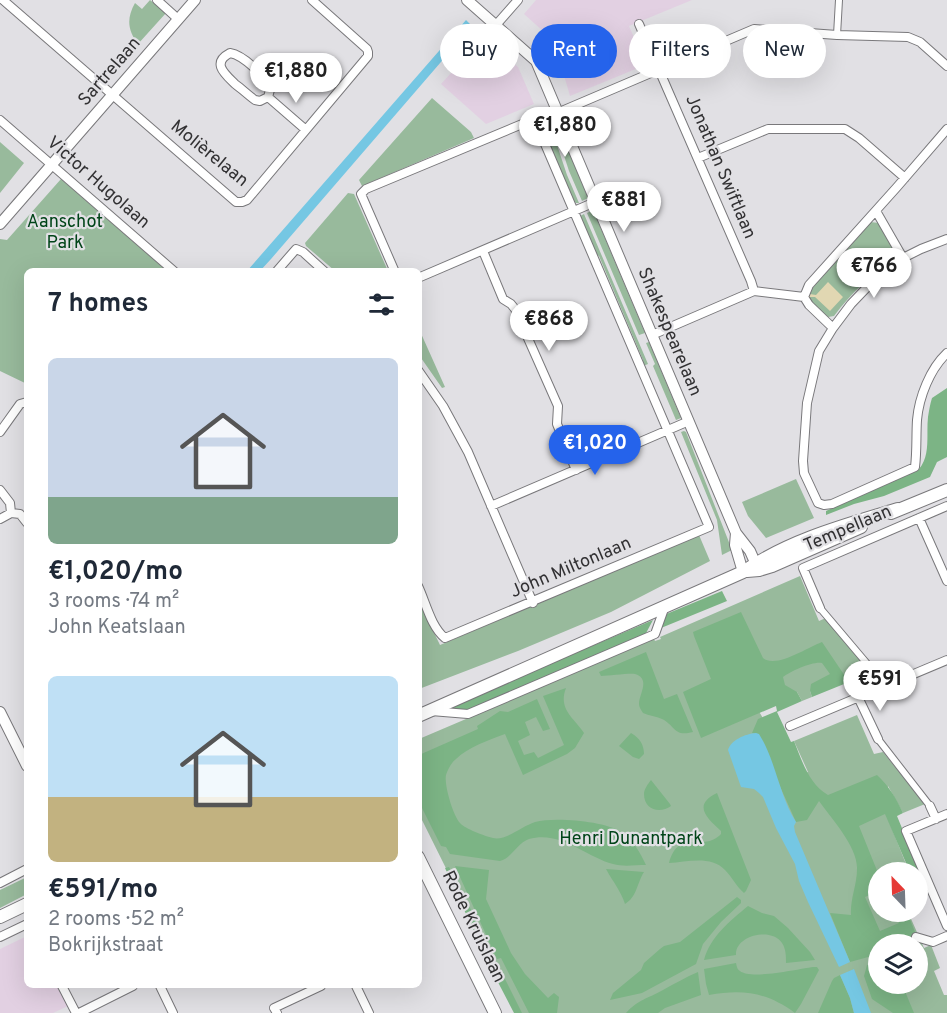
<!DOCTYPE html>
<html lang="en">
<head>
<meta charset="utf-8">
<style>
  body { margin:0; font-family:Overpass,sans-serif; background:#f2f2f3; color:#1f2937; height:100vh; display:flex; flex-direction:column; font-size:22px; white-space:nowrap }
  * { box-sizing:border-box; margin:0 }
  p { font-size:20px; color:#747a83 }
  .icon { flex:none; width:33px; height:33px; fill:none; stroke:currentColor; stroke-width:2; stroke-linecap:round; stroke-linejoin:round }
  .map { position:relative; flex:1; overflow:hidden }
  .sheet { position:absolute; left:24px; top:268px; width:398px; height:720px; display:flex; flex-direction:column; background:#fff; border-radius:9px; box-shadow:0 6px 24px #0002 }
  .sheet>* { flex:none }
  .top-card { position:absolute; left:440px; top:24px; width:417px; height:54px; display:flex; gap:12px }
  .needle { width:39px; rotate:337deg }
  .controls { position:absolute; left:868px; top:862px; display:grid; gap:12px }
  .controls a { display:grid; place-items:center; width:60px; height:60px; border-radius:50%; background:#fff; box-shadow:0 6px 24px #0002; font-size:30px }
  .price { position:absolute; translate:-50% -51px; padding:0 14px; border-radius:21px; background:#fff; color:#222; font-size:20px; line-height:39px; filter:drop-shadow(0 2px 3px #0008) }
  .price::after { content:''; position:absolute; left:50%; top:36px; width:18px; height:14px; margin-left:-9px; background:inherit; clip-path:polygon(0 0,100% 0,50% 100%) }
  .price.on { background:#2563eb; color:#fff }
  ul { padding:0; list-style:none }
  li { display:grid; align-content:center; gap:12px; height:318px; padding:0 24px }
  li span { display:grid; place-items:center; height:186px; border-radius:9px; color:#555 }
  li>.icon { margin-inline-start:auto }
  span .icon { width:108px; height:108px; fill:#fffc; stroke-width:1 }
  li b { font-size:26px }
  h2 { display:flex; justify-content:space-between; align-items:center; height:72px; padding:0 24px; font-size:26px }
  .pill { padding:0 21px; border-radius:27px; background:#fff; box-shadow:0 6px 24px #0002; font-size:21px; line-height:54px }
  .pill.on { background:#2563eb; color:#fff }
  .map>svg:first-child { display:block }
</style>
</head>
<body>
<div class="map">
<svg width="947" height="1013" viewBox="0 0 947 1013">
  <rect width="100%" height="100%" fill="#e1e0e4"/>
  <!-- education -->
  <path fill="#e2d0e2" d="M536 0H692L629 26 644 60 645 64 643 66 570 96 554 41 524 14Z
    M483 38 518 67 534 104 486 124 441 84Z
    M27 936V986H58L68 1006 53 1013H0V949Z"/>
  <!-- green -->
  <path fill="#98ba9c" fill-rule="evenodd" d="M150 0 166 13 138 44C128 31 126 19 135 3L142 9Z
    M432 98 471 132 474 138 362 186 359 180Z
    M556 121 588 198 582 201 569 171 553 122Z
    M550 124 567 175 579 203H576L573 201 542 127Z
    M0 142 24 163 0 193Z
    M61 179 167 271 27 272V384L0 371V239L7 240Z
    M348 193 354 194 388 271H335L306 246 305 243Z
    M593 210 645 333 639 335 587 213Z
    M584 214 648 364 643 366V360L599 256 595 254 580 216Z
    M870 222 879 223 895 250V256C871 275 852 292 834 316L828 317 809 301 808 296 810 290Z
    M419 329 445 387 442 388 419 355Z
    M649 342 681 418 676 420 653 366 655 364 646 343Z
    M684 431 686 432 732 550 722 555 717 520 681 432Z
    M796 479 814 518 766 538 748 516 742 502Z
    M699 535 710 561 611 612 518 651 419 689 418 600 440 645Z
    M800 576 819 621 828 617 870 672 849 682 841 672 810 691 812 697 802 701 797 692 757 708 797 776 808 772 794 741 857 715 874 754 883 752 925 804 903 813 888 786 886 814 906 864 897 868 899 873H879V912H908L924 948 931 945 940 968 934 971 944 995H947V1013H518L419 814V739L654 639 655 641 661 639 660 637ZM879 945H918V984H879Z
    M27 877V894L0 908V890Z"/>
  <!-- forest -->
  <path fill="#7cb485" d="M947 388V457L937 462 930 477 884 496 854 504 826 515V511L919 469C931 455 926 434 928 417 929 411 930 404 932 398Z
    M722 591 727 601 661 628 664 615Z
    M741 612 763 658C776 669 808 647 822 642L849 682 812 697 810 691 811 684 830 674 822 663C813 661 791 671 783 677L785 685 797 692 802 701 777 712 791 742 794 741C802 761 809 784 828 795L877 775C889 786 896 798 903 813L897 816 922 877 918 879V873H899L897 868 906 863 885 814 859 826 878 873H879V891L865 897 880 931 899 923 894 912H907L919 942 914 945H879V954L850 962 830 913 851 915C850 899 857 885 857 869 858 847 831 818 819 801L807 820 796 822 756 733H752L758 719 777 711 776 706 701 738 683 692 711 679 694 636 693 632Z
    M653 620 645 635 469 711 444 709Z
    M646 652 664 699 677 694 693 732C673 737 676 726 662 719 656 716 649 716 643 713 641 710 639 707 639 704 639 694 651 679 635 674 629 673 609 676 601 676L599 672Z
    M566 688C558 709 573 717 584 733L575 748 567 754 523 775 505 734C489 740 468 747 456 759 451 763 448 769 446 775 444 785 453 815 460 823 465 829 485 836 493 838 506 841 522 826 535 822 555 817 604 821 621 832 633 840 640 852 646 865 635 865 623 867 613 864 586 857 561 830 529 839 517 843 512 858 500 861L450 854 446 847 441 846 419 802V755L478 729 477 726 500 711 508 712 537 699 550 729 543 731 536 717 525 722 530 735 518 741 524 755 534 752 538 758 564 745 543 696Z
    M631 733C640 738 644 745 644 754L639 759 633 757 619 746Z
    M651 780 670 804 671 806C660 814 644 810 644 794 644 789 648 784 651 780Z
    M717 793 751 880 746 891 744 893C736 886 732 877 725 870 711 855 687 862 669 863 679 827 703 853 721 834V831C707 818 692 805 717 793Z
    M455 866 489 870 486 899 511 953 525 974 548 998 554 993 559 997 557 1013H529L501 958 497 959Z
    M449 867 488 943 481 947 445 868Z
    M606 869 644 872C637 883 637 897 625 904 621 891 613 882 606 869Z
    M737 897 741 900V903L721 922 703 944 696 964 642 993 610 1000 613 993 641 970 644 963 660 949 664 946 680 942Z
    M748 906 762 913 774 916 788 928 810 952 815 960 786 963C786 956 786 949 782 943 772 927 735 935 736 955L704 960C710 937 730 921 748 906Z
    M492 953 522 1013H514L488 963 485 956Z
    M879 962V984H902L914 1013H893L872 999 864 976 867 965Z
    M736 963C737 967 737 969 740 971 751 980 798 969 813 967H817L819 970 801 1004 795 1013C766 992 743 989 709 995L706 984 704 969Z
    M698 972 701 995 665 1008 658 1013H626C639 999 647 999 663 990 674 984 686 977 698 972Z
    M840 975 850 998 854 1013H818L832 981 834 978Z"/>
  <!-- sand -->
  <path fill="#e1d7b2" d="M828 282 843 297 830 311 815 297H809L810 294 816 295Z"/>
  <!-- water -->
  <path fill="#75c7e3" d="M466 20 472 26 271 259 260 271H247Z
    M756 733 759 734C776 761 779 795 796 822L794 826 795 832 850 962 839 967 808 902 799 881 795 864 776 828 763 797 759 793 754 789 741 787 728 750C731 740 745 734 756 733Z
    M854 969 871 1013H854L850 998 840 975Z"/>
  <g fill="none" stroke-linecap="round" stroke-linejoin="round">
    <defs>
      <path id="pedestrian" d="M837 35 839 0
        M820 608 886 686
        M878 739 930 806"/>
      <path id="minor" d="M3 0 236 202H242L247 200 368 56V52L367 49 312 0
        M157 0 178 19
        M639 24 751 281 754 291
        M496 25 518 0
        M230 53C243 55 267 77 270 90L268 97 260 101 255 100C248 95 242 89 235 84 225 74 211 63 230 53Z
        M268 97 306 130
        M557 113 754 29 837 35 908 37 920 42 947 66
        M0 120 175 272
        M698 158 768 129H845L859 138 905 178
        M876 211 903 258
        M947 239 921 249 903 258 875 279 851 304 833 328 819 351 807 403 803 461 804 473 818 503 824 505 832 504 915 467C917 451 916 436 917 420 919 397 930 369 947 353
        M483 251 503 299 511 304 515 309 558 406 557 424 576 470
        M276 272 296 249 303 252 325 272
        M395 272 361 194 366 189 527 122 532 123 539 130 709 527 445 638C431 627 426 603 418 586
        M418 278 595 202
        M804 297 809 285 897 187 947 129
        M652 335 754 291 804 297 809 305 833 328
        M418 370 443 406 468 452 533 603
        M0 432 20 404 27 402
        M0 490 10 503 11 513
        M491 506 689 421
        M919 518 947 581
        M0 519 11 513 20 514 27 523
        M820 608 803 568 947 506
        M858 697 878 739
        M431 711 468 714 655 634 665 606
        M790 726 947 660
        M930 806 936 819
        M947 814 906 831 947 926
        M0 883 27 869
        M0 937 27 924
        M916 937 933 942 947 936
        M62 986 76 1013
        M160 986 173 1013
        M356 986 369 1013
        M79 1013 133 986
        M277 1013 274 1008 321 986"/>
      <path id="tertiary" d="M467 0 536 61 736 533 750 551 758 569
        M0 224 195 0
        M736 533 735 545 743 572
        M0 712 27 766"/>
      <path id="secondary" d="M891 513 947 490
        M747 571 759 570 772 566 861 527
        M418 716 743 572C789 540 845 525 898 509
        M418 857 495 1013
        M0 917 27 904"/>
    </defs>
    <!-- pedestrian casing -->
    <use href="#pedestrian" stroke="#79787b" stroke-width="8"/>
    <!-- minor casing -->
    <use href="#minor" stroke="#79787b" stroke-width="10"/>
    <!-- tertiary casing -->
    <use href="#tertiary" stroke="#79787b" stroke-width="12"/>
    <!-- secondary casing -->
    <use href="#secondary" stroke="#79787b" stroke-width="14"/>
    <!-- pedestrian -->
    <use href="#pedestrian" stroke="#fff" stroke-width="6"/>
    <!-- minor -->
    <use href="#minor" stroke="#fff" stroke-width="8"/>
    <!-- tertiary -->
    <use href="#tertiary" stroke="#fff" stroke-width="10"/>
    <!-- secondary -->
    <use href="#secondary" stroke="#fff" stroke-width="12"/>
  </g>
  <g text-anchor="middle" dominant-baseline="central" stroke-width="4.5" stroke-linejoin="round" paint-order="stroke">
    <!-- street labels -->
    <g font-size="18" fill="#323133" stroke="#e1e0e4">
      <text transform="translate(110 72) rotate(-49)">Sartrelaan</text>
      <text transform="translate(209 154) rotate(39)">Molièrelaan</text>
      <text transform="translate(720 167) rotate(67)">Jonathan Swiftlaan</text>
      <text transform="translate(98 183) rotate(41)">Victor Hugolaan</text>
      <text transform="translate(669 332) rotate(67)">Shakespearelaan</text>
      <text transform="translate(848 529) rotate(-23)">Tempellaan</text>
      <text transform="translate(571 568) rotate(-23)">John Miltonlaan</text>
      <text transform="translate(473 927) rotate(64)">Rode Kruislaan</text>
    </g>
    <!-- park labels -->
    <g font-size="18" fill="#004418" stroke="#e1e0e4">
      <text x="65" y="222">Aanschot<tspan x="65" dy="21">Park</tspan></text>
      <text x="631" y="839">Henri Dunantpark</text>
    </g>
  </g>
</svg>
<div class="controls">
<a><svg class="needle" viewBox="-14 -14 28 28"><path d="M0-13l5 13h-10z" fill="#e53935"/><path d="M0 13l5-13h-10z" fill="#747a83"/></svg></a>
<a><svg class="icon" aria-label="layers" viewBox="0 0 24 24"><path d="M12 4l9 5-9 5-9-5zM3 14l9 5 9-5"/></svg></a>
</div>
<b class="price" style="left:296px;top:104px">€1,880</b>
<b class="price" style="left:565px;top:158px">€1,880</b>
<b class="price" style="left:624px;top:233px">€881</b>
<b class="price" style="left:874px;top:299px">€766</b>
<b class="price" style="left:549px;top:352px">€868</b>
<b class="price on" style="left:595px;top:476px">€1,020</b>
<b class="price" style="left:880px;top:712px">€591</b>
<div class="top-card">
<a class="pill">Buy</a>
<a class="pill on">Rent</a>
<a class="pill">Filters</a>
<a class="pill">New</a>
</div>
<section class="sheet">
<h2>7 homes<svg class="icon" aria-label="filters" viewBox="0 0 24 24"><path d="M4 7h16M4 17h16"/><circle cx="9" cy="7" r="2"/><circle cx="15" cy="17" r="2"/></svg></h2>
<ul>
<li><span style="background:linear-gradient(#c9d6e8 75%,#7fa58c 0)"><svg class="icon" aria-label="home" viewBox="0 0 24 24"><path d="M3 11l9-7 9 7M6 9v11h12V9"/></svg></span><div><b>€1,020/mo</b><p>3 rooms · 74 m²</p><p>John Keatslaan</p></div></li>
<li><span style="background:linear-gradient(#bfe0f5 65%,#c2b280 0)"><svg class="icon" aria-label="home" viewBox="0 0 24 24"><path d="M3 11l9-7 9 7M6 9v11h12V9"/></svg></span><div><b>€591/mo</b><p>2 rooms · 52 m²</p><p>Bokrijkstraat</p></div></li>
</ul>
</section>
</div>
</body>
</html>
